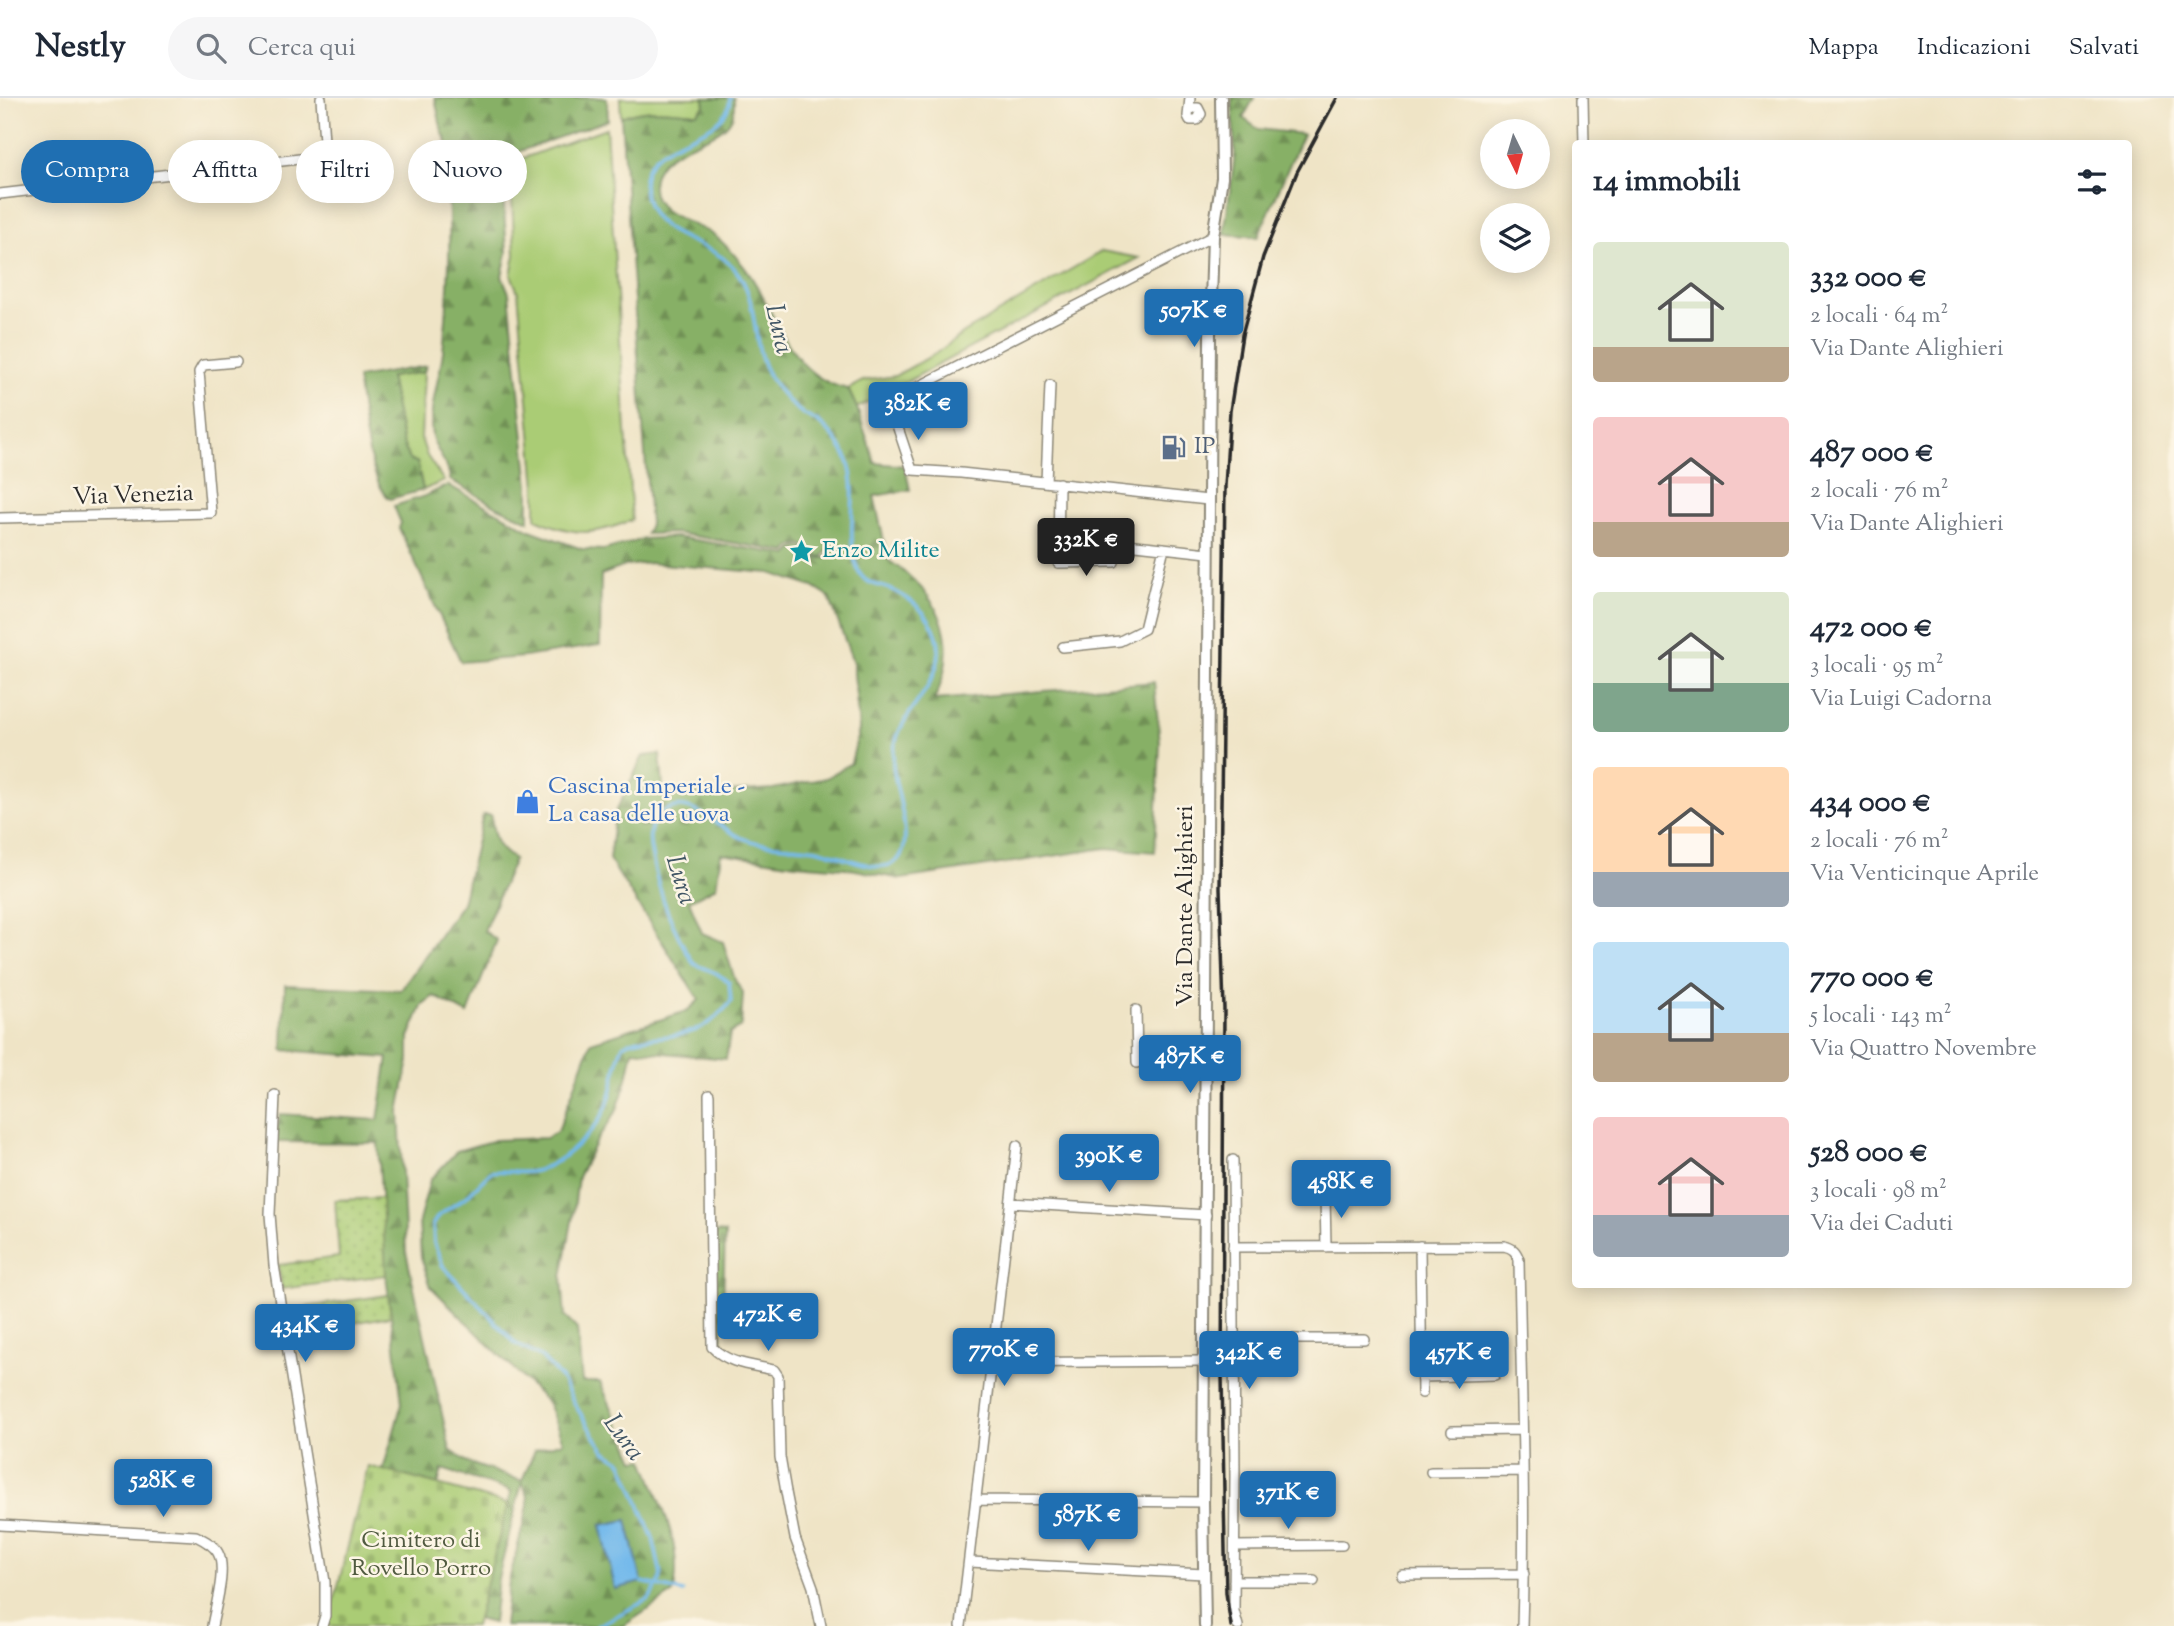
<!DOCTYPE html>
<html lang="it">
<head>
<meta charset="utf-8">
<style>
  body { margin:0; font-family:"Sorts Mill Goudy",serif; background:#f6f6f7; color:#1f2937; height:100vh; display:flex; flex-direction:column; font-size:26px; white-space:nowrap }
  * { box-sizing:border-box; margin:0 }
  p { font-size:23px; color:#747a83 }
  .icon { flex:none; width:38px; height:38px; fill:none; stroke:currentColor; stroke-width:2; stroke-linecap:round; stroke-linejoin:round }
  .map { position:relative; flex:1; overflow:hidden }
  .details { position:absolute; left:1572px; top:42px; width:560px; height:1148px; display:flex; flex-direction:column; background:#fff; border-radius:7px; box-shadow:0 4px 18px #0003 }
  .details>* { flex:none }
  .banner { position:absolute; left:21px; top:42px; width:665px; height:63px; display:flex; gap:14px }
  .needle { width:46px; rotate:175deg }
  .tools { position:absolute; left:1480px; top:21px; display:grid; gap:14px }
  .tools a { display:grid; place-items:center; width:70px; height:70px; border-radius:50%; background:#fff; box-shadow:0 4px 18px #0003; font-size:35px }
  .price { position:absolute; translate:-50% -60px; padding:0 16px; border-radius:7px; background:#1f6fb2; color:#fff; font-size:23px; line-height:46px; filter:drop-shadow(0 2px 4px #0008) }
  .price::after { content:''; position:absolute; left:50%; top:42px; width:21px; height:16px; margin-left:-10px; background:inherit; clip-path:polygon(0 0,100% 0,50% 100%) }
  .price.current { background:#222; color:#fff }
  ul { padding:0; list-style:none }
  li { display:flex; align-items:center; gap:21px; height:175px; padding:0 21px }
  li span { display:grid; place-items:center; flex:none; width:196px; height:140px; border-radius:7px; color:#555 }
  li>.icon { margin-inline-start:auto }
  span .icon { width:84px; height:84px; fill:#fffc; stroke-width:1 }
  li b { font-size:30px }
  h2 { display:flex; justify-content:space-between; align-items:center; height:84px; padding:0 21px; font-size:30px }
  .chip { padding:0 24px; border-radius:32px; background:#fff; box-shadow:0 4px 18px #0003; font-size:24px; line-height:63px }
  .chip.current { background:#1f6fb2; color:#fff }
  header { display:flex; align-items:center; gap:42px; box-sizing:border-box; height:98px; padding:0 35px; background:#fff; border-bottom:2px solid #e0e1e3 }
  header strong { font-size:33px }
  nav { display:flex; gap:38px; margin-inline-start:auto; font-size:24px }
  .search { width:490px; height:63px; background:#f6f6f7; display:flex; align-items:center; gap:18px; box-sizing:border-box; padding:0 24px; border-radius:38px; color:#747a83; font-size:26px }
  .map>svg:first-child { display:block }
</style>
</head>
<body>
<header>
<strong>Nestly</strong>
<div class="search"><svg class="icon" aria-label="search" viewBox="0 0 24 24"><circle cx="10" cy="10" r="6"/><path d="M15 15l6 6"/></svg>Cerca qui</div>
<nav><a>Mappa</a><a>Indicazioni</a><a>Salvati</a></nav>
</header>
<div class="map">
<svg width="2174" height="1528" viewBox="0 0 2174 1528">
  <defs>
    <pattern id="forest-firs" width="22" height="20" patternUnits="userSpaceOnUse" patternTransform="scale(1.75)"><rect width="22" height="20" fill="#87b066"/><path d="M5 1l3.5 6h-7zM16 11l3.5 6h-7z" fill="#6f8f54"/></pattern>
    <pattern id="cemetery-stones" width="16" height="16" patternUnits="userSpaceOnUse" patternTransform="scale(1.75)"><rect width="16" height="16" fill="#aacc75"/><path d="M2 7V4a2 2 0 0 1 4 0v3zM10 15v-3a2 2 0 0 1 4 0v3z" fill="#92af65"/></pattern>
    <pattern id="garden-dots" width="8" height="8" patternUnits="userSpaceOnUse" patternTransform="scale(1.75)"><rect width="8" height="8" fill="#aacc75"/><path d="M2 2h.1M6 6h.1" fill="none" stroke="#92af65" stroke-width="1.8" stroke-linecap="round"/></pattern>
  </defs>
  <rect width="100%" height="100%" fill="#fcf5e5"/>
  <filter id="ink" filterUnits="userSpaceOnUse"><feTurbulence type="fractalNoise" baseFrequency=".0143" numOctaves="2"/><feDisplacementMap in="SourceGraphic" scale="14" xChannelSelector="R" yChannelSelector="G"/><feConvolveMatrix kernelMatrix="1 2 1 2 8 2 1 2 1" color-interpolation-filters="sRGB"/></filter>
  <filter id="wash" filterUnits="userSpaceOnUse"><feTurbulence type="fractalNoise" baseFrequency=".00686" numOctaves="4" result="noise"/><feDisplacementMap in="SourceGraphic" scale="28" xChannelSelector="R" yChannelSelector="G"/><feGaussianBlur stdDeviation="1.57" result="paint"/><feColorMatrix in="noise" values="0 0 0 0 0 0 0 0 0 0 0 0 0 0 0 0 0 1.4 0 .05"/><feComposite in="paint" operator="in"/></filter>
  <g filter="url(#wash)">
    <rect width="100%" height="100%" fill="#efe4c6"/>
    <!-- grass -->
    <path fill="#aacc75" stroke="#6a7c50" stroke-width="2" d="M620 0H704L705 7 697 15C671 13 645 8 621 19Z
      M606 30 632 422C593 438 575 438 536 421V389L518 194 511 177 515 157 510 65Z
      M1102 153 1139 160 857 310 848 291 863 283 895 278 935 256 964 235Z
      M424 274 421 340 427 358 444 383 423 392 417 364 409 363 402 342 390 279Z"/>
    <!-- forest -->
    <path fill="url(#forest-firs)" stroke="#596e48" stroke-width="2" d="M435 0H607L608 22 503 59 501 65 507 155 502 178 509 195 529 389V423L498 409 450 382C450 367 435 353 432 338 428 311 440 280 443 253 450 187 452 121 445 55L447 43 442 34Z
      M704 0H734C734 7 735 15 731 21 718 47 655 45 653 87 651 119 695 123 715 138 724 145 734 156 741 165 777 208 784 278 848 291L857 310 875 365 905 368 910 392 874 398 888 462C940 496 963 543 934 602L1154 584 1160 645 1155 754 1106 750 901 781 845 770 795 766 721 755 716 789 689 803 702 835 723 844 735 882 743 895 741 929 730 935 726 961 633 952 626 985 616 1014 595 1045 578 1079 574 1112 562 1179 565 1219 577 1231 582 1284H600L635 1362 644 1361C659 1402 685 1451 673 1495L623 1528H504L509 1483 528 1408V1398L522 1384 498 1481 493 1525 477 1521 511 1393 442 1371 438 1387 383 1372 402 1305 386 1177 378 1045 275 1044 280 1016 378 1022 388 960 283 952 285 887 401 892 462 805 483 717H491C494 739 494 749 514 761L484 833 497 842 468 916 434 898 423 906 409 939V962L399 1014 406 1154 450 1352 469 1365 522 1383 535 1352 563 1344 548 1305 431 1189 421 1159 419 1123 430 1082 457 1053 495 1042 546 1040 558 1033 591 944 687 913 699 902 609 761 615 715 643 658 660 656 664 698 773 691 826 680 851 665 859 632 853 564 829 499 813 489 770 475 648 465 625 468 601 477 600 547 524 559 461 564 399 430 401 425 394 408 425 398 448 387 530 432 582 451 604 452 643 441 676 439 788 457 794 451 802 449 815 460H826L831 453H827L823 458 819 459 802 446 792 448 787 454 676 435 646 436 650 426 621 19C645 8 671 13 697 15L705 7Z
      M1232 0H1254L1243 20 1258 31 1303 36 1258 139 1224 136 1235 57Z
      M426 268 424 274 390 279 402 342 409 362 417 364 423 392 390 401C367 383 362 307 357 280Z
      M715 1134 725 1135 722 1242 729 1253 720 1249 715 1239Z"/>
    <!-- cemetery -->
    <path fill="url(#cemetery-stones)" stroke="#6a7c50" stroke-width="2" d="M368 1368 508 1406 475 1528H328Z"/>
    <!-- garden -->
    <path fill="url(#garden-dots)" stroke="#6a7c50" stroke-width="2" d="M382 1100 386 1177 282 1191 278 1167 339 1159 335 1102Z
      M388 1197 391 1218 288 1237 285 1212Z"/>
    <!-- water -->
    <path fill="#74baeb" stroke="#50728b" stroke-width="2" d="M627 1422 642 1484 615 1491 601 1427Z"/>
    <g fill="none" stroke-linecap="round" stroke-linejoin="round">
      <!-- stream -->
      <path stroke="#74baeb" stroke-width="3.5" d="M642 1484 683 1494
        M597 1528 649 1501 660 1483 661 1476 653 1440 626 1374 622 1364 605 1353 597 1342 577 1310 561 1280 542 1260 516 1246 443 1168 434 1145 433 1126 438 1118 467 1098 491 1074C506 1071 520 1077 535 1073 562 1066 599 1031 608 1005 615 986 615 964 623 947 631 942 640 941 649 940 688 937 705 935 731 904L729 884 716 875 694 866C673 833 659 796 652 758 649 745 647 729 657 719 684 691 716 728 742 740 764 749 792 747 816 751 836 755 855 766 875 768 883 769 889 768 895 764 918 747 894 691 893 666 892 620 927 604 937 567 946 534 922 505 892 492 879 486 865 488 858 472 844 438 860 398 848 363 843 350 831 334 819 325 814 321 807 319 802 315 789 306 778 292 770 279 749 245 761 201 734 170 708 140 657 144 646 100 628 35 730 47 730 0"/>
    </g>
  </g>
  <g filter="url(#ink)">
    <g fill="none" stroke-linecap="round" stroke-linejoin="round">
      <defs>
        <path id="minor" d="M1583 0 1584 46
          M1190 10H1198L1201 16 1197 22H1190L1188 18 1190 0
          M0 96 325 58 321 0
          M1046 384 1050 287
          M1059 385 1058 465 1114 464 1118 445 1208 455
          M1208 402 961 375 912 372 890 306 918 289 1213 138
          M0 420 211 415 199 274 203 267 236 264
          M1063 549 1120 543 1144 531 1164 450
          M1136 912 1137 965
          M275 997 270 1116 274 1167 325 1484V1518L322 1528
          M709 997 712 1249C728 1266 752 1267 774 1272L778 1278 780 1359 786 1394 795 1440 813 1489 821 1528
          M1233 1062 1235 1379 1234 1513 1238 1528
          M1325 1096 1326 1149
          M1011 1105 1206 1117
          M1420 1148 1422 1295
          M1233 1149 1504 1148C1513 1150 1516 1153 1519 1162 1521 1284 1526 1406 1522 1528
          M1234 1241H1364
          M992 1265 1203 1263
          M1422 1279 1495 1277
          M1452 1333 1522 1332
          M1431 1374 1522 1373
          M976 1402 1203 1404
          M0 1427 196 1438C204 1442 214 1447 218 1455 227 1471 215 1510 212 1528
          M1235 1448 1342 1447
          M970 1464 1204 1476
          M1402 1477 1524 1476
          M1234 1483H1314
          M961 1528 1017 1048"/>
        <path id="tertiary" d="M1205 1528 1203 1404 1210 237 1213 138 1222 80 1221 0"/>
      </defs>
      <!-- minor casing -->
      <use href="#minor" stroke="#8d8878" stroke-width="12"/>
      <!-- tertiary casing -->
      <use href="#tertiary" stroke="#8d8878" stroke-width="14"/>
      <!-- minor -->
      <use href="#minor" stroke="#fff" stroke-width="9"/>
      <!-- tertiary -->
      <use href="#tertiary" stroke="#fff" stroke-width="10"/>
      <!-- rail -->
      <path stroke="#2b2b2b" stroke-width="3.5" d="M1231 1528 1226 1495 1225 1452 1222 1277 1224 911 1220 790 1225 388 1230 313 1242 237 1263 159 1297 74 1337 0"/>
    </g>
  </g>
  <!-- icons -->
  <defs>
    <symbol id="fuel-bare" viewBox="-9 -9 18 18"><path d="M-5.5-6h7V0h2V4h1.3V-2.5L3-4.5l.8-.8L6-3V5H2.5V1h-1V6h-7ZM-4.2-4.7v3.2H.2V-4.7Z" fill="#5c6f8a" stroke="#fcf5e5" stroke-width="2.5" paint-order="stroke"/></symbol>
    <symbol id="sight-bare" viewBox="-9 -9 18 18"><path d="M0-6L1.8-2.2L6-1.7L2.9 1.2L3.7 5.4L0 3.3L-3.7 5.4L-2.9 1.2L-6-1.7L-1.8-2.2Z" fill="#0f9aa8" stroke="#fcf5e5" stroke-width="2.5" paint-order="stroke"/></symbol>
    <symbol id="shop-bare" viewBox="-9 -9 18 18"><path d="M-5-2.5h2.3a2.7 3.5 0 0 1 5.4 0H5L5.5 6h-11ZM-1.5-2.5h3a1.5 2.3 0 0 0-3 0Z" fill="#3f7fe0" stroke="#fcf5e5" stroke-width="2.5" paint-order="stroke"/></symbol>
  </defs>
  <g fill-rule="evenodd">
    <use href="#fuel-bare" x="1156" y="332" width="35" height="35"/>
    <use href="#sight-bare" x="784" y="436" width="35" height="35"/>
    <use href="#shop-bare" x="510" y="686" width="35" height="35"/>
  </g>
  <g text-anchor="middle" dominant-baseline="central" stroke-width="5" stroke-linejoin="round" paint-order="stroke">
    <!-- service labels -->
    <g font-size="24" fill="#4e5e75" stroke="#fcf5e5" text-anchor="start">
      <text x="1194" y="349">IP</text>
    </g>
    <!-- street labels -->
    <g font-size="24" fill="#2b2b2b" stroke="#fcf5e5">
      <text transform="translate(133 398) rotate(-2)">Via Venezia</text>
      <text transform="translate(1186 808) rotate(-90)">Via Dante Alighieri</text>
    </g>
    <!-- culture labels -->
    <g font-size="24" fill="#0d838f" stroke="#fcf5e5" text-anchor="start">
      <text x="822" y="453">Enzo Milite</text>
    </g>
    <!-- shop labels -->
    <g font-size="24" fill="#366cbe" stroke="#fcf5e5" text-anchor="start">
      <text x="548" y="689">Cascina Imperiale -<tspan x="548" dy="28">La casa delle uova</tspan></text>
    </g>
    <!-- park labels -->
    <g font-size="24" fill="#515b41" stroke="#fcf5e5">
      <text x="421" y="1443">Cimitero di<tspan x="421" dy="28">Rovello Porro</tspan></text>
    </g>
    <!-- water labels -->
    <g font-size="26" font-style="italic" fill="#415665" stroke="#fcf5e5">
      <text transform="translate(778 231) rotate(77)">Lura</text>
      <text transform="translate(680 782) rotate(73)">Lura</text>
      <text transform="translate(623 1340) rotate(54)">Lura</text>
    </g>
  </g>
</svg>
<div class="tools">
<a><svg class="needle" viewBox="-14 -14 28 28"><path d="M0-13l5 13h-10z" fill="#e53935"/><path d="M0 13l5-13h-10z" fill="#747a83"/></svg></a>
<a><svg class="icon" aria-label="layers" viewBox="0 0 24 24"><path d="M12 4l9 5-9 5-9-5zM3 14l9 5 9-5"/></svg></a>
</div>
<b class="price" style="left:1194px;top:251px">507K €</b>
<b class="price" style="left:918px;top:344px">382K €</b>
<b class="price current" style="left:1086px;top:480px">332K €</b>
<b class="price" style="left:1190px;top:997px">487K €</b>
<b class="price" style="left:1109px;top:1096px">390K €</b>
<b class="price" style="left:1341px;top:1122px">458K €</b>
<b class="price" style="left:768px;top:1255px">472K €</b>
<b class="price" style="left:305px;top:1266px">434K €</b>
<b class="price" style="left:1004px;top:1290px">770K €</b>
<b class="price" style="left:1249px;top:1293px">342K €</b>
<b class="price" style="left:1459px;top:1293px">457K €</b>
<b class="price" style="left:163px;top:1421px">528K €</b>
<b class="price" style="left:1288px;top:1433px">371K €</b>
<b class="price" style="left:1088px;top:1455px">587K €</b>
<div class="banner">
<a class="chip current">Compra</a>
<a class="chip">Affitta</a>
<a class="chip">Filtri</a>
<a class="chip">Nuovo</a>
</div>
<section class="details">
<h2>14 immobili<svg class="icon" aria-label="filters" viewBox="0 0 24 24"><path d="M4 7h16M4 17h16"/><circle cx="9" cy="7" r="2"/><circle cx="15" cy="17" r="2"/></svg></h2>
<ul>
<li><span style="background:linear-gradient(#dfe7d0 75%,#b9a48a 0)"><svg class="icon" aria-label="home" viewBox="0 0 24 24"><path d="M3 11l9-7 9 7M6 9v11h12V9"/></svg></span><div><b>332 000 €</b><p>2 locali · 64 m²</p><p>Via Dante Alighieri</p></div></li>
<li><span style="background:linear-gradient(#f6c9c9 75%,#b9a48a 0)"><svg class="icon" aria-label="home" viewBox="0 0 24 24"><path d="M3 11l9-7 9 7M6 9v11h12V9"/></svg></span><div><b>487 000 €</b><p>2 locali · 76 m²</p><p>Via Dante Alighieri</p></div></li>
<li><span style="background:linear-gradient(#dfe7d0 65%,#7fa58c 0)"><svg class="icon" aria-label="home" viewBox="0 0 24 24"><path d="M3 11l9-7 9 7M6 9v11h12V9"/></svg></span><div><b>472 000 €</b><p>3 locali · 95 m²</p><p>Via Luigi Cadorna</p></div></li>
<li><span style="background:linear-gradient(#ffd9b3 75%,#9aa5b1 0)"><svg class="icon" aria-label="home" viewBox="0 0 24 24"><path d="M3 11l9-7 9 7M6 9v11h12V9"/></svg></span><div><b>434 000 €</b><p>2 locali · 76 m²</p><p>Via Venticinque Aprile</p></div></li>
<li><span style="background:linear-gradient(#bfe0f5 65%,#b9a48a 0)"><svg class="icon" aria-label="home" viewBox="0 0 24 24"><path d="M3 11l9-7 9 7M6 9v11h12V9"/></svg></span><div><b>770 000 €</b><p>5 locali · 143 m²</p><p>Via Quattro Novembre</p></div></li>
<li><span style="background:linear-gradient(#f6c9c9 70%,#9aa5b1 0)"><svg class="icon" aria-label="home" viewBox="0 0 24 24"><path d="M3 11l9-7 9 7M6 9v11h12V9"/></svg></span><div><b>528 000 €</b><p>3 locali · 98 m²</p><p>Via dei Caduti</p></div></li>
</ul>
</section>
</div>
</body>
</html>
